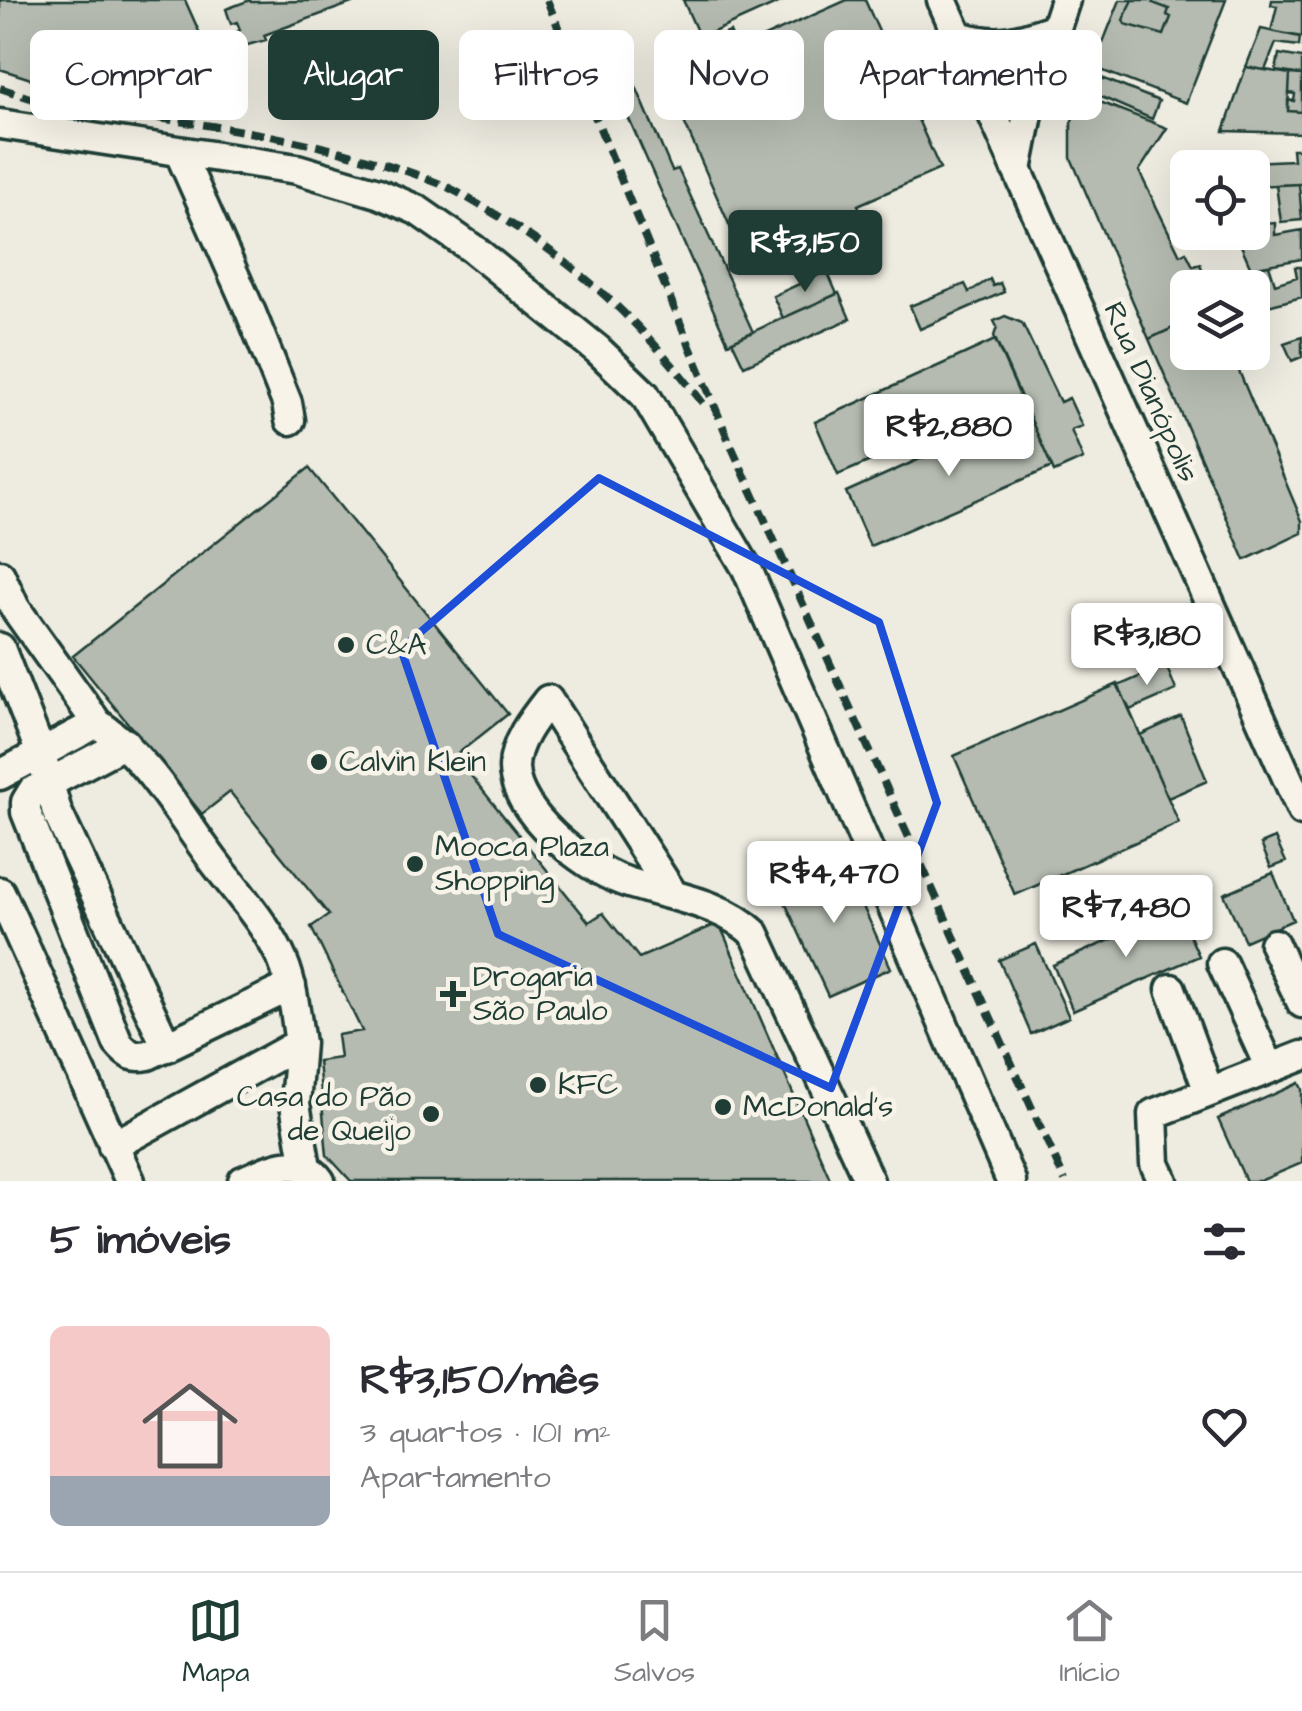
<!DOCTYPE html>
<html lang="pt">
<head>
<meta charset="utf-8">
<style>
  body { margin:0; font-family:"Architects Daughter",sans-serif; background:#f7f7f7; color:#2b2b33; height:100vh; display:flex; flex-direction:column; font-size:38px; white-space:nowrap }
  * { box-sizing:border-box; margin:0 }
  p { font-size:32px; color:#7c7c81 }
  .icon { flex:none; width:55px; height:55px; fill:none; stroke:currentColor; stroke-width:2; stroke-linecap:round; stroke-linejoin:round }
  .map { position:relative; height:1181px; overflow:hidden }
  .sheet { display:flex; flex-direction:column; background:#fff; flex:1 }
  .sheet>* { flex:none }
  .banner { position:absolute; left:30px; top:30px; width:1242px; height:90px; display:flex; gap:20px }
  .fabs { position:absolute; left:1170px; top:150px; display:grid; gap:20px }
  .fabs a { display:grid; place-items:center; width:100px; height:100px; border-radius:15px; background:#fff; box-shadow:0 10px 40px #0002; font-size:50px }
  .price { position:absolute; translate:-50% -85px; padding:0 22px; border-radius:10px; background:#fff; color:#222; font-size:32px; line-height:65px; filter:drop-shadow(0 2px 5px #0008) }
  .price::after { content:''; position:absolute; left:50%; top:60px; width:30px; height:22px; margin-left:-15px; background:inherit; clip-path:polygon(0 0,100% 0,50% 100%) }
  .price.active { background:#1f3d34; color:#fff }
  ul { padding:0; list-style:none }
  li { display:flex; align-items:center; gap:30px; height:250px; padding:0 50px }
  li span { display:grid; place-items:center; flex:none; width:280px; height:200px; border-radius:15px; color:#555 }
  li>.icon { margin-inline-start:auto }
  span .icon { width:120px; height:120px; fill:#fffc; stroke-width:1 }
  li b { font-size:42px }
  h2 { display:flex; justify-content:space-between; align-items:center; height:120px; padding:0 50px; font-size:42px }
  .pill { padding:0 35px; border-radius:15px; background:#fff; box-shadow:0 10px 40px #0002; font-size:35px; line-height:90px }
  .pill.active { background:#1f3d34; color:#fff }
  .tab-bar { display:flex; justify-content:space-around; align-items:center; height:140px; border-top:2px solid #e1e1e2; background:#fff; font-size:28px; color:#7c7c81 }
  .tab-bar a { display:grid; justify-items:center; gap:5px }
  .tab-bar .active { color:#1f3d34 }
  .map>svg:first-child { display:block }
</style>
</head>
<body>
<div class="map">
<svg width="1302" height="1181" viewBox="0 0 1302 1181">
  <rect width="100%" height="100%" fill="#eeece1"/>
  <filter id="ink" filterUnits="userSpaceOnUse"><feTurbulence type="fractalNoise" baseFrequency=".01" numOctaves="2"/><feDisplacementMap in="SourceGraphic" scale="20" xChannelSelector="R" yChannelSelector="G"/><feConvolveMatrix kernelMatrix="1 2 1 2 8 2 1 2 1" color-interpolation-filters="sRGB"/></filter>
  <g filter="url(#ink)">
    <!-- building -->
    <path fill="#b5bbb0" stroke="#1f3d34" stroke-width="2.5" d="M0 0H185L201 36 154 60 173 102 70 87 34 80 0 69Z
      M250 0 251 2 360 0 264 35 266 40 240 47 234 33 240 30 237 22 231 24 226 9Z
      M683 0H785L700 38Z
      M847 0H865L940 169 858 205 868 228 835 242 825 219 743 256 666 81 705 64 697 46 730 32 737 49Z
      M1120 0H1133L1123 20 1125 24 1164 35 1171 17 1167 15 1169 9 1153 3 1154 0H1226L1186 103 1093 67Z
      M1133 0H1154L1153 3 1169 9 1167 15 1171 17 1164 35 1125 24 1123 20Z
      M1272 0H1302V37L1271 31 1277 6 1271 5Z
      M1261 29 1300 37 1299 46 1276 43 1265 70 1246 67Z
      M1279 54 1302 58V75L1276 71Z
      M1246 67 1290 74 1288 111 1302 112V133L1224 131Z
      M1077 68 1159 101 1152 119 1076 86 1074 92 1069 90Z
      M1290 74 1302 75V112L1288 111V100L1294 101 1295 94 1289 93Z
      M631 75 672 171 678 169 753 332 728 343 613 83Z
      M1082 95 1167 128 1139 171 1180 255 1186 252 1193 266 1200 264 1210 288H1188V321L1149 339 1071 158V123Z
      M1292 149H1302V184L1252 186V168H1246V162L1293 160Z
      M1299 184 1302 220 1281 222 1276 185Z
      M1275 223V235L1302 230V259L1251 268 1235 232H1252V225Z
      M1269 265 1275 284 1297 277 1295 267H1301L1302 297 1268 306 1251 268Z
      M827 271 837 294 783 318 773 296Z
      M990 279 993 286 1000 283 1004 292 920 329 910 306 965 284 969 292Z
      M839 293 850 319 744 366 732 341Z
      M1005 316 1022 323 1060 402 1069 398 1082 426 1071 430 1083 459 1054 472 994 336 997 327 994 321Z
      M1188 321V352H1231L1302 521V533L1245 560 1149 339Z
      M1302 337V357L1292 361 1284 343Z
      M995 340 1020 396 838 475 815 422Z
      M1027 411 1052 467 870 546 846 492Z
      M309 468 508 714 455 756 589 922 603 913 639 958 719 923 831 1181H351L327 1155 318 1061 340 1058 337 1035 362 1031 311 927 329 915 230 792 202 814 73 656Z
      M1166 665 1176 690 1130 710 1118 686Z
      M1118 684 1179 823 1015 895 954 756Z
      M1181 716 1207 781 1168 798 1140 735Z
      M1275 838 1286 862 1271 868 1261 844Z
      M840 856 891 968 828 996 777 885Z
      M1273 873 1293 920 1245 941 1224 894Z
      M1178 910 1199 956 1073 1011 1053 965Z
      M1036 944 1069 1017 1031 1034 999 960Z
      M1299 1083 1302 1089V1163L1260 1181H1246L1218 1119Z"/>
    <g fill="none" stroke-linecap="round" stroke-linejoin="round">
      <defs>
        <path id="minor" d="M942 0 1302 811
          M958 36C998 48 1015 42 1053 29
          M0 124 297 169 378 193 417 210 473 249 598 350 645 395 747 569 1011 1181
          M179 151 251 313 287 403 290 420
          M1017 170 1029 109 1065 0
          M0 575 15 608 97 723 0 775
          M0 648 40 751 57 812 167 1047
          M97 723C149 758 179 815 216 864 238 893 263 921 279 953 293 980 295 1013 300 1043L113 1146
          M125 743 32 792 26 802V812L118 1043C128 1055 133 1058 148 1055L291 986
          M0 892 130 1181
          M672 893 548 700C533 719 514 743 514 768 515 813 583 866 621 880 667 897 719 900 755 934L869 1181
          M1274 944 1302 1003
          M1222 963 1270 1068
          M1171 989 1209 1092
          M300 1043 295 1104 306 1167
          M243 1181C270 1170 299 1152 320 1181
          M1163 1181 1155 1164 1153 1114 1302 1056"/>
      </defs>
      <!-- minor casing -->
      <use href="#minor" stroke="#1f3d34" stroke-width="35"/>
      <!-- minor -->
      <use href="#minor" stroke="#f7f3e8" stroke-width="28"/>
      <!-- rail -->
      <path stroke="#1f3d34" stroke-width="8" stroke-dasharray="15 8" stroke-linecap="butt" d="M547 0 729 441 1065 1181
        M0 88 42 102C176 122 317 133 443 185 459 192 475 203 490 211 576 262 648 328 707 409"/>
    </g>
  </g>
  <!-- marked area -->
  <path fill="none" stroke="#1d4ed8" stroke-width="8" stroke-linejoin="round" d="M599 478 879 622 937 803 831 1088 498 934 401 649Z"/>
  <!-- markers -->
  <g fill="#1f3d34" stroke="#f7f3e8" stroke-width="4">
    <circle cx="346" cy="645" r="10"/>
    <circle cx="319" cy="762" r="10"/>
    <circle cx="415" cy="864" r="10"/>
    <path d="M448 979h10v10h10v10h-10v10h-10v-10h-10v-10h10z"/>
    <circle cx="538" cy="1085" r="10"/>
    <circle cx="723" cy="1107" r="10"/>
    <circle cx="431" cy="1114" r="10"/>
  </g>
  <g text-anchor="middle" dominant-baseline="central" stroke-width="9" stroke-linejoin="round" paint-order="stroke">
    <!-- street labels -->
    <g font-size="30" fill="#1f3d34" stroke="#f7f3e8">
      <text transform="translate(1151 392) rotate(66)">Rua Dianópolis</text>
    </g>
    <!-- poi labels -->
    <g font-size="30" fill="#1f3d34" stroke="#f7f3e8" text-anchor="start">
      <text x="366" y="645">C&amp;A</text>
      <text x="339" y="762">Calvin Klein</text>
      <text x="435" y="847">Mooca Plaza<tspan x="435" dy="34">Shopping</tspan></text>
      <text x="473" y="977">Drogaria<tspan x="473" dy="34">São Paulo</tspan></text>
      <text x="558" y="1085">KFC</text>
      <text x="411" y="1097" text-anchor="end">Casa do Pão<tspan x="411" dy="34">de Queijo</tspan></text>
      <text x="743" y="1107">McDonald's</text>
    </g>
  </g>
</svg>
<div class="fabs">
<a><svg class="icon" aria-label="locate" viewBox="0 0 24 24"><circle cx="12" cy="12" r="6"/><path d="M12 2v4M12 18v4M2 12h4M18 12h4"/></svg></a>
<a><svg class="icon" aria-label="layers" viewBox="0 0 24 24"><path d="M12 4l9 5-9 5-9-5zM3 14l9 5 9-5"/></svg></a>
</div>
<b class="price active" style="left:805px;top:295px">R$3,150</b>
<b class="price" style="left:949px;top:479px">R$2,880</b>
<b class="price" style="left:1147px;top:688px">R$3,180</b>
<b class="price" style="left:834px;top:926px">R$4,470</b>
<b class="price" style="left:1126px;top:960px">R$7,480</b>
<div class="banner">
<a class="pill">Comprar</a>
<a class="pill active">Alugar</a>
<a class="pill">Filtros</a>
<a class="pill">Novo</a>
<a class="pill">Apartamento</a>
</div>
</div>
<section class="sheet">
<h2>5 imóveis<svg class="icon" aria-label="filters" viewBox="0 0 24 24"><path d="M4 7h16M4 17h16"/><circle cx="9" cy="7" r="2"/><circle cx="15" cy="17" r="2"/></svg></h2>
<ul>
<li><span style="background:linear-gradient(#f6c9c9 75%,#9aa5b1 0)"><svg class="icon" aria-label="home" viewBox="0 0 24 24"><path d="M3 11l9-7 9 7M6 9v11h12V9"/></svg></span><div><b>R$3,150/mês</b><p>3 quartos · 101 m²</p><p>Apartamento</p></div><svg class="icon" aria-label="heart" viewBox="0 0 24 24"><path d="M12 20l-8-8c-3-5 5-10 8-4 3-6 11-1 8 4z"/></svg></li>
</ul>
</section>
<nav class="tab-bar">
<a class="active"><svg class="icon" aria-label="map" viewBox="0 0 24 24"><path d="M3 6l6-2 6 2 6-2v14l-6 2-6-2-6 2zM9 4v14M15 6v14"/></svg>Mapa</a>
<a><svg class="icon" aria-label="saved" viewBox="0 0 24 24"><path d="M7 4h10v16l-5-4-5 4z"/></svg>Salvos</a>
<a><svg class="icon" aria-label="home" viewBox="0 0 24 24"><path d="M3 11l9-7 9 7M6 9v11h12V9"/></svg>Início</a>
</nav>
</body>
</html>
